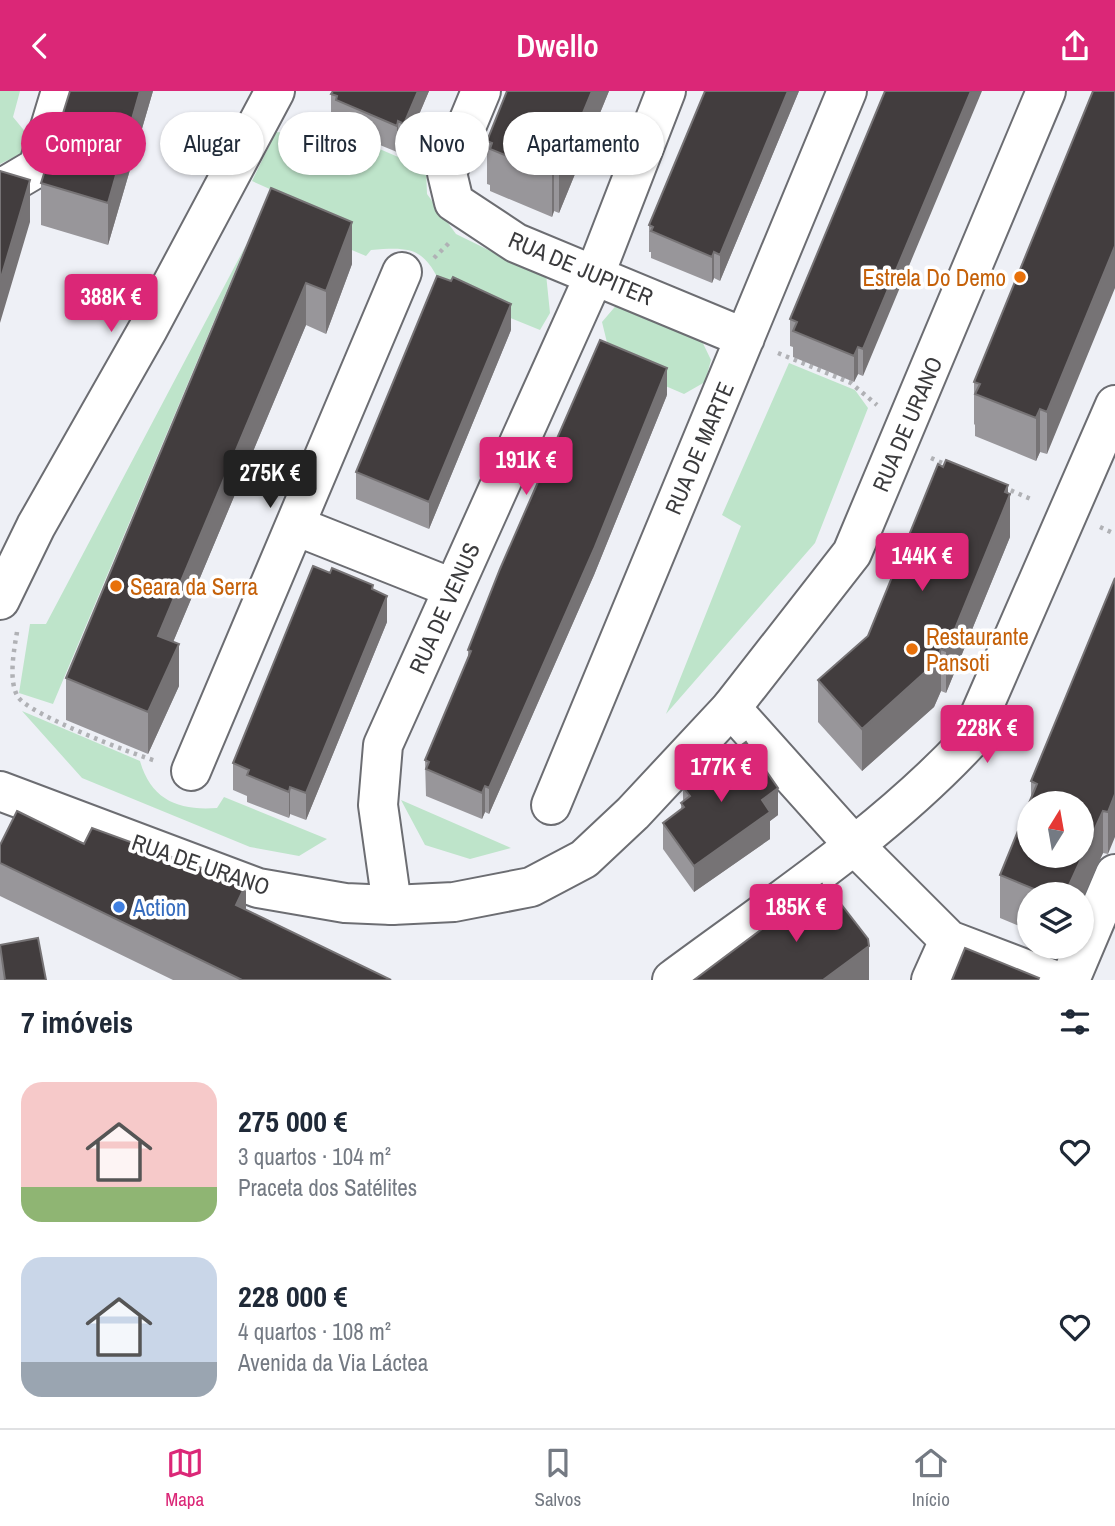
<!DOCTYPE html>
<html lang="pt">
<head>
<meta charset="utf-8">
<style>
  body { margin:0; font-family:"Archivo Narrow",sans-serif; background:#f6f6f7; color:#1f2937; height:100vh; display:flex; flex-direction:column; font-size:26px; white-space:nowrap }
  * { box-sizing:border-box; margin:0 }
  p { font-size:23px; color:#747a83 }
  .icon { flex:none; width:38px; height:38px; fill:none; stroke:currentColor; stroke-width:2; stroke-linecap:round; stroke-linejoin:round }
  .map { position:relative; height:889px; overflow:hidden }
  .drawer { display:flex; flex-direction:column; background:#fff; flex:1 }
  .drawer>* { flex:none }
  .banner { position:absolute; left:21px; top:21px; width:700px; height:63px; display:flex; gap:14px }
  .needle { width:46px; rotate:11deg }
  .tools { position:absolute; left:1017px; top:700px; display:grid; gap:14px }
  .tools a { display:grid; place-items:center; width:77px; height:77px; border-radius:50%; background:#fff; box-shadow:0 2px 5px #0004; font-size:35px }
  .price { position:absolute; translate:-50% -60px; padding:0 16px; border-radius:7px; background:#db2777; color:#fff; font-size:23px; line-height:46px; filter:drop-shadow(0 2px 4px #0008) }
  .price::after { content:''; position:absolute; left:50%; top:42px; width:21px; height:16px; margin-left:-10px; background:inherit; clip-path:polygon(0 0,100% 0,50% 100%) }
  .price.active { background:#222; color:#fff }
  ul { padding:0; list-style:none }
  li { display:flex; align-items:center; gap:21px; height:175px; padding:0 21px }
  li span { display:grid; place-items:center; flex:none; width:196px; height:140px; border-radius:21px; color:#555 }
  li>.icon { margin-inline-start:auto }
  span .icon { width:84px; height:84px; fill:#fffc; stroke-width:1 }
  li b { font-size:30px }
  h2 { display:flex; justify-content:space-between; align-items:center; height:84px; padding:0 21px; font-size:30px }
  .pill { padding:0 24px; border-radius:32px; background:#fff; box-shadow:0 2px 5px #0004; font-size:24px; line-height:63px }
  .pill.active { background:#db2777; color:#fff }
  header { display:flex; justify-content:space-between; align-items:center; height:91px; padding:0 21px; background:#db2777; color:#fff; font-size:32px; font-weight:600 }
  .tabs { display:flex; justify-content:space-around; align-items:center; height:98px; border-top:2px solid #e0e1e3; background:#fff; font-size:19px; color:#747a83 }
  .tabs a { display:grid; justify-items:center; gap:4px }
  .tabs .active { color:#db2777 }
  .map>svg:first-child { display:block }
</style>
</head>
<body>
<header><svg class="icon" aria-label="back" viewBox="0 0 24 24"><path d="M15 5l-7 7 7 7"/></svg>Dwello<svg class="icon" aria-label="share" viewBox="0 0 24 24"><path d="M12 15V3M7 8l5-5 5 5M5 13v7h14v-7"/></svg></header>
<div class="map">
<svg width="1115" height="889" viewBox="0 0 1115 889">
  <rect width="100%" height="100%" fill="#eef0f6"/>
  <!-- green -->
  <path fill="#bee4ca" d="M0 0H20L13 26 37 55 0 73Z
    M310 28 426 78 427 103 456 143 521 175 546 183 550 222 540 239 444 200C425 158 415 155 371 159L366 165 271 125 281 103 252 90 276 41 301 43Z
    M246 154 53 613 19 602 30 533H46Z
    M619 211 699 244 711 269 705 291 684 303 612 272 602 231Z
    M789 272 855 299 868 317 815 452 666 623 741 435 722 424Z
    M22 620 140 670C151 709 179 720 217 717L224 706 327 748 299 765 250 756 82 687Z
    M401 709 511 757 470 768 425 754Z"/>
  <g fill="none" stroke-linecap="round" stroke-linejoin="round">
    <defs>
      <path id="minor" d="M481 0 447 82 454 111 516 152 745 247
        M0 95 4 96 38 76 61 0
        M296 435 452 497
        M731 617 853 753 949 849 1054 889
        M191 680 402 181
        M551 714 847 0
        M392 814 378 714 383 654 595 183 666 0
        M672 889C773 814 882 743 968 651L1115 314
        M931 889 949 849
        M1070 889 1115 783"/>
      <path id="tertiary" d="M0 509 36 435 148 238 275 0
        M0 700 258 797 345 812 392 814 454 811 531 796 584 768 633 722 731 617 852 462 1046 0"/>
    </defs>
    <!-- minor casing -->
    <use href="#minor" stroke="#6c6d72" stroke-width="42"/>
    <!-- tertiary casing -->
    <use href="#tertiary" stroke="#6c6d72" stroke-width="42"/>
    <!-- path -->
    <path stroke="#b0b1b5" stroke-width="4.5" stroke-dasharray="3.5 5" stroke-linecap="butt" d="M434 167 450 151
      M778 262 851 292 877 314
      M931 367 949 375
      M1003 396 1033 409
      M1100 436 1115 443
      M17 541C14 559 8 590 18 606 30 624 133 663 156 670"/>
    <!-- minor -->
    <use href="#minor" stroke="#fff" stroke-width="38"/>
    <!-- tertiary -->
    <use href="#tertiary" stroke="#fff" stroke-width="38"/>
  </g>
  <!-- wall -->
  <path fill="#98969a" d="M153 0 108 154 41 134V92Z
    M333 0H429L404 59 398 57 397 61 336 36V31L331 29V3Z
    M609 0 559 122 554 120 552 126 490 100V94L487 93V50Z
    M799 0 720 190 714 187 712 192 651 167V161H649V134Z
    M885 0 863 285 858 283 854 291 793 266V256L790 255V228Z
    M1093 0 1047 363 1040 361 1036 370 975 345V334L974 333V291Z
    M271 97 352 173 326 243 306 234 173 551 179 595 148 663 66 629V587Z
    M511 239 429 438 356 408V381Z
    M667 304 594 484 489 723 485 721 482 728 426 705 425 669 468 567V559Z
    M1008 402 1010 446 946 602 941 600 934 616 862 680 818 631V589L868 545Z
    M1115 487 1108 763 1103 762 1082 803H1029V839L1000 827V784L1031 708V690Z
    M373 499 387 531 306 729 290 723 289 727 247 711V705L233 699V672Z
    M683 696 778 724 770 730V748L694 801 663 758V732L681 719V712L683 710Z
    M84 753 246 819 391 889H173L0 805V754Z
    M0 854 46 889H0Z"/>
  <!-- shaded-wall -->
  <path fill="#767375" d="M140 0H153L108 154V112Z
    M418 0H429L404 59V33Z
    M592 0H609L559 122V80Z
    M788 0H799L720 190V164Z
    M971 0H982L863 285V258Z
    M398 30V57L397 61V35Z
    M554 78V120L552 126V83Z
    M30 89V131L0 232V190Z
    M352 131V173L326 243V200Z
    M1115 155V197L1047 363V321Z
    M714 161V187L712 192V166Z
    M306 192V234L158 587V545Z
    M511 213V239L429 438V411Z
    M858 256V283L854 291V265Z
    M667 277V304L594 484 489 723V697Z
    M1040 318V361L1036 370V327Z
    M1008 394V409L1010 403V446L946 602V560Z
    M387 505V531L306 729V702Z
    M179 553V595L148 663V621Z
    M941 558V600L934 616 862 680V638Z
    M485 695V721L482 728V702Z
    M290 696V723L289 727V701Z
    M778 697V724L770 730V748L694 801V775L762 709Z
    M1115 703V746L1108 763V721Z
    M1103 720V762L1082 809V803H1065Z
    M246 793V826L236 814Z
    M869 855V889H823Z"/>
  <!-- building -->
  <path fill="#423d3e" stroke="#767375" stroke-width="2" d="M70 0H140L108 112 41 92Z
    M333 0H418L404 33 398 30 397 35 336 9 337 5 331 3Z
    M507 0H592L559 80 554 78 552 83 490 58 492 52 487 50Z
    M705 0H788L720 164 714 161 712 166 651 140 653 136 649 134Z
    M885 0H971L863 258 858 256 854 265 793 240 797 231 790 228Z
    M1093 0H1115V155L1047 321 1040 318 1036 327 975 303 980 293 974 291Z
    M0 80 30 89 0 190Z
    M271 97 352 131 326 200 306 192 158 545 179 553 148 621 66 587Z
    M437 185 451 190 453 186 511 213 429 411 356 381Z
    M600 249 667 277 594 458 489 697 485 695 482 702 426 678 429 671 425 669 471 560 468 559 500 478Z
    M946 369 1008 394 1005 401 1010 403 946 560 941 558 934 573 862 638 818 589 868 545 938 373 943 376Z
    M313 475 330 482 332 477 373 494 372 498 387 505 306 702 290 696 289 701 247 684 249 679 233 672Z
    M1115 487V703L1108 721 1103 720 1065 803H1046L1000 784 1029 713V765H1082V712H1029L1037 693 1031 690Z
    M746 651 778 697 762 709 770 721 694 775 663 732 684 716 681 712 690 705 683 696Z
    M17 720 84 753 92 737 246 793 236 814 391 889H242L0 772V754Z
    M822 793 825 797 827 795 868 848 869 855 823 889H694Z
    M38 847 46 889H5L0 854Z
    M965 857 1039 887 1038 889H952Z"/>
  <!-- markers -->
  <g fill="#e8710a" stroke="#fff" stroke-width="2.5">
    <circle cx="1020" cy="186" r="7"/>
    <circle cx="116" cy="495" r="7"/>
    <circle cx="912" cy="558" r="7"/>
  </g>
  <circle fill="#3f7fe0" stroke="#fff" stroke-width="2.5" cx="119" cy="816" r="7"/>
  <g text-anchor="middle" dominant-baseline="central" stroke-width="7" stroke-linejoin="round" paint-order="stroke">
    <!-- street labels -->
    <g font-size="23" fill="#3b3b3d" stroke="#fff">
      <text transform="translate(581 177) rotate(23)">RUA DE JUPITER</text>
      <text transform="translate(907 333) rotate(-67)">RUA DE URANO</text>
      <text transform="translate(699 357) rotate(-67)">RUA DE MARTE</text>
      <text transform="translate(444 517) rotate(-66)">RUA DE VENUS</text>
      <text transform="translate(201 773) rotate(19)">RUA DE URANO</text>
    </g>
    <!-- food labels -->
    <g font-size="23" fill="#c56008" stroke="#fff" text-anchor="start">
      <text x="1006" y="186" text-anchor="end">Estrela Do Demo</text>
      <text x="130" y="495">Seara da Serra</text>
      <text x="926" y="545">Restaurante<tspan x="926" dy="26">Pansoti</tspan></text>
    </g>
    <!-- shop labels -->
    <g font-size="23" fill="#366cbe" stroke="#fff" text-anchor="start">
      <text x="133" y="816">Action</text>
    </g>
  </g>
</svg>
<div class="tools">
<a><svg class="needle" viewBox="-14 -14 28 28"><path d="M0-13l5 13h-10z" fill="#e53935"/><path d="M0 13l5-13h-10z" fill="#747a83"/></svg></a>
<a><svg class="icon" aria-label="layers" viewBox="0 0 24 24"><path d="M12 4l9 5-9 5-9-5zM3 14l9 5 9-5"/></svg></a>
</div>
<b class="price" style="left:111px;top:243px">388K €</b>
<b class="price" style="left:526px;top:406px">191K €</b>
<b class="price active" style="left:270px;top:419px">275K €</b>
<b class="price" style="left:922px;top:502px">144K €</b>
<b class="price" style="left:987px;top:674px">228K €</b>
<b class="price" style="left:721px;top:713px">177K €</b>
<b class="price" style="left:796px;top:853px">185K €</b>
<div class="banner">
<a class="pill active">Comprar</a>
<a class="pill">Alugar</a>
<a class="pill">Filtros</a>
<a class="pill">Novo</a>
<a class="pill">Apartamento</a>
</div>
</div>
<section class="drawer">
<h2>7 imóveis<svg class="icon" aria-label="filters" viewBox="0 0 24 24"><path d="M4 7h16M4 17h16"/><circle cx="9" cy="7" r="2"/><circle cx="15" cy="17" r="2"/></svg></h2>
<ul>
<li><span style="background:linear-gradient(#f6c9c9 75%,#8fb573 0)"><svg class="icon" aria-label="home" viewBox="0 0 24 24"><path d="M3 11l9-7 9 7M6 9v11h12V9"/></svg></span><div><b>275 000 €</b><p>3 quartos · 104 m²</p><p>Praceta dos Satélites</p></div><svg class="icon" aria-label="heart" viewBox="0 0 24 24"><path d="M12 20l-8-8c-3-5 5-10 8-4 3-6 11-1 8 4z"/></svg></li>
<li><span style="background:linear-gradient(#c9d6e8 75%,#9aa5b1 0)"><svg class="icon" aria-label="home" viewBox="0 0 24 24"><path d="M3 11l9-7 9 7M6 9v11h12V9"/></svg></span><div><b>228 000 €</b><p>4 quartos · 108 m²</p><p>Avenida da Via Láctea</p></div><svg class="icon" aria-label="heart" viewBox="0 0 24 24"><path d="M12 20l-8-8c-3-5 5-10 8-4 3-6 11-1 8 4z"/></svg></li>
</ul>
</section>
<nav class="tabs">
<a class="active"><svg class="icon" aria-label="map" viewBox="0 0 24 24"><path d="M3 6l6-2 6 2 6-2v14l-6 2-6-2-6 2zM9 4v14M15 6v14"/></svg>Mapa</a>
<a><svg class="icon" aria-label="saved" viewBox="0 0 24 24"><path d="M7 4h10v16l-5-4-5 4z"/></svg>Salvos</a>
<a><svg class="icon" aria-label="home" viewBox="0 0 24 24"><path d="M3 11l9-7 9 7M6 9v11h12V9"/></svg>Início</a>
</nav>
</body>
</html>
